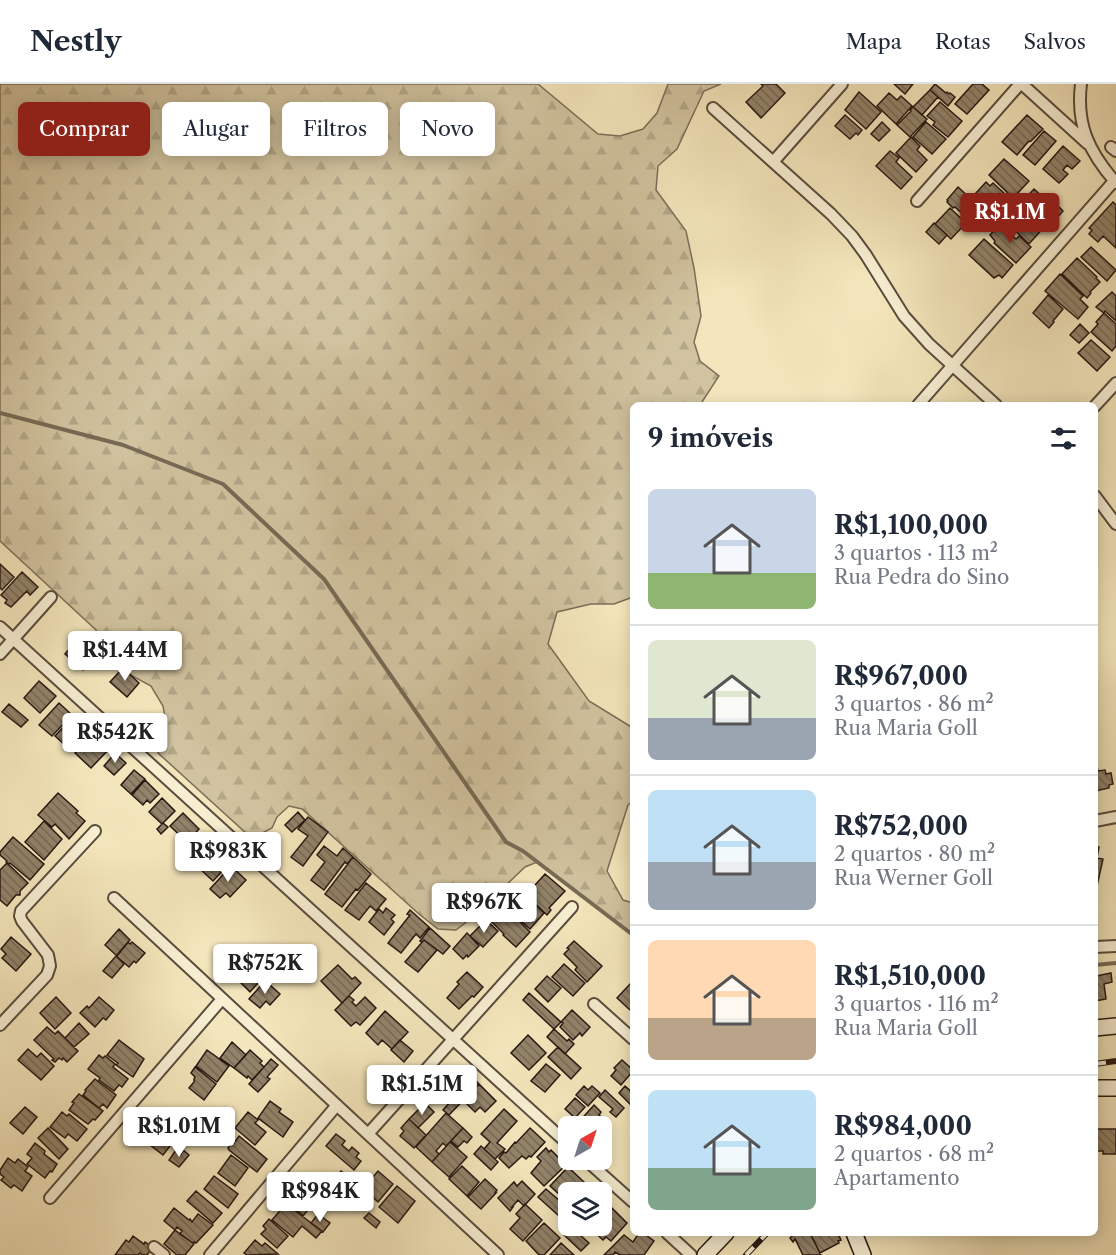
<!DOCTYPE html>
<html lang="pt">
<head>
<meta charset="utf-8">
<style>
  body { margin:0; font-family:"Libre Caslon Text",serif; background:#f2f2f3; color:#1f2937; height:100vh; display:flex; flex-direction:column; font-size:22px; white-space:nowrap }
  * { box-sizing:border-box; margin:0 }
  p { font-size:20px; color:#747a83 }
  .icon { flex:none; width:33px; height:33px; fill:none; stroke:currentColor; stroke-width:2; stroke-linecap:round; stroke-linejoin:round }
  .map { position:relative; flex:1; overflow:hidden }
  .drawer { position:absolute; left:630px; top:318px; width:468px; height:834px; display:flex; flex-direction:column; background:#fff; border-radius:9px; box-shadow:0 3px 15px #0003 }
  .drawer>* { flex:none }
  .hud { position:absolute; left:18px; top:18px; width:522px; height:54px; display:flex; gap:12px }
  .needle { width:39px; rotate:39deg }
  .fabs { position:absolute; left:558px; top:1032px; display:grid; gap:12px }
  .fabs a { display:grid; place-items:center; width:54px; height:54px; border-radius:9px; background:#fff; box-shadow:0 3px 15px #0003; font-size:30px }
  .price { position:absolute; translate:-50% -51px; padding:0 14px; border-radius:6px; background:#fff; color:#222; font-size:20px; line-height:39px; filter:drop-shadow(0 2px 3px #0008) }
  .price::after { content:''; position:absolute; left:50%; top:36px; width:18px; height:14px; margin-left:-9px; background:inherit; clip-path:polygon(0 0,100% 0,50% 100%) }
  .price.active { background:#8f2418; color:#fff }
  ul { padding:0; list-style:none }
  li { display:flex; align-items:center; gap:18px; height:150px; padding:0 18px }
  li+li { border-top:2px solid #e0e1e3 }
  li span { display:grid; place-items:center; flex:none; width:168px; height:120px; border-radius:9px; color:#555 }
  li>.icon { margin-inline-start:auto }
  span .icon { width:72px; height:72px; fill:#fffc; stroke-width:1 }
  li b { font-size:26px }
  h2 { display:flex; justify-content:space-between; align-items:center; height:72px; padding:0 18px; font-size:26px }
  .chip { padding:0 21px; border-radius:9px; background:#fff; box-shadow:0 3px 15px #0003; font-size:21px; line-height:54px }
  .chip.active { background:#8f2418; color:#fff }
  header { display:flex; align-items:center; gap:36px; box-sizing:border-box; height:84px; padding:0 30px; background:#fff; border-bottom:2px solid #e0e1e3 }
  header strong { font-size:28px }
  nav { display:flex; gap:33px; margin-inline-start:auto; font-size:21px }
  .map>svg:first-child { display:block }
</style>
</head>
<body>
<header>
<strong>Nestly</strong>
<nav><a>Mapa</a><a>Rotas</a><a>Salvos</a></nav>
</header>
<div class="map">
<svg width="1116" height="1171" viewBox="0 0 1116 1171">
  <defs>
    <pattern id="forest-firs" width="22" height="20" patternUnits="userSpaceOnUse" patternTransform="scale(1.5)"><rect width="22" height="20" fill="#d1c39f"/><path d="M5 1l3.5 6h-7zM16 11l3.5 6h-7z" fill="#b3a788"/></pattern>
    <pattern id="building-back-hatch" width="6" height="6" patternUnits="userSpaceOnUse" patternTransform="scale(1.5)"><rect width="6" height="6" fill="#92836a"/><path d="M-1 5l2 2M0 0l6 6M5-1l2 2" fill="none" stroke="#776a56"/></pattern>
  </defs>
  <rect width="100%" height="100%" fill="#f4e6bc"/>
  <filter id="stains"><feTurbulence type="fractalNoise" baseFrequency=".00333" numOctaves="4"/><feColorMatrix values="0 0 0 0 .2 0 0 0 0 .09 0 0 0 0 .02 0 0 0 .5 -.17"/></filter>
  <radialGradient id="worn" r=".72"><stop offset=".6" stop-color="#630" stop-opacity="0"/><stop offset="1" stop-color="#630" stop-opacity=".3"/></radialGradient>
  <!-- forest -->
  <path fill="url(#forest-firs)" stroke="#7c6e58" stroke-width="1.5" d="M0 0H538L598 50 620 52 643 45 657 29 668 0H721L704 7 677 65 658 82 656 106 686 147 694 184 701 232 694 258 700 277 719 292 700 321H633V513L614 520H591L557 528 548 560 589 617 633 644V717L628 721 607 787 623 816 633 819V851L537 778 525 783 474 832 456 846 438 845 419 830 302 725 289 722 277 733 272 744 255 753 246 749 158 669 164 655 166 640 163 622 151 602 125 588 103 566 96 546 0 457Z"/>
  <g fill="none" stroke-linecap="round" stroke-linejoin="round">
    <!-- stream -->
    <path stroke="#786a55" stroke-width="4" d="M0 329 123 361 223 400 324 495 506 758 523 767 633 851
      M1095 881 1116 879"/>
  </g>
  <!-- building -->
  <path fill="url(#building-back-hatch)" stroke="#271812" stroke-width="1.5" d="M761 0H776L785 9 761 34 746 18 763 2Z
    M894 0H913L905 10Z
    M935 0 946 9 947 8 949 10 950 9 955 13 948 22 930 6Z
    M973 0H982L989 6 967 30 955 20Z
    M930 6 938 13 922 31 913 23Z
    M859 8 881 28 866 45 845 26Z
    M889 9 897 16 901 12 912 22 896 40 877 22Z
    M940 18 962 37 948 53 933 41 935 38 927 32Z
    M913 23 927 35 910 53 897 41 911 27 910 26Z
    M845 31 862 46 858 51 856 49 850 55 835 42Z
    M1027 31 1043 45 1031 57 1028 58 1017 71 1002 58Z
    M882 38 890 46 879 57 871 50Z
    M926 38 946 55 932 70 913 53Z
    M1044 47 1056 57 1035 81 1023 71Z
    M911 53 920 62 917 66 927 76 916 88 896 69Z
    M1063 62 1080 77 1072 85 1067 81 1063 86 1068 90 1059 99 1043 85Z
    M890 67 899 74 896 78 912 93 901 105 876 82Z
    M1004 75 1029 97 1013 114 989 91Z
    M986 98 990 102 993 99 1005 110 992 124 976 109Z
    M958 103 986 129 974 141 955 123 953 124 947 118 948 117 947 116Z
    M1034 105 1054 123 1056 120 1063 127 1047 145 1020 120Z
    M1113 118 1116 121V164L1103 152 1098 158 1089 150 1092 146 1089 144Z
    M1016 123 1023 130 1027 126 1045 142 1029 160 1004 136Z
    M950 124 966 139 951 155 935 140Z
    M934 139 947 151 939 160 926 148Z
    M998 142H1000L1005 147 1006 146 1016 155 1019 152 1031 163 1016 179 994 159 995 157 990 151Z
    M984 155 1013 181 1002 194 999 191 994 194 969 171Z
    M1091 163 1116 186 1107 197 1081 173Z
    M1077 174 1097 193 1096 194 1100 198 1090 208 1091 209 1087 214 1062 190Z
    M1060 190 1083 212 1080 215 1088 223 1078 235 1045 207Z
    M1112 208 1116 212V237L1105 227 1104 229 1096 223Z
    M1048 211 1063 225 1053 237 1054 238 1049 244 1033 229Z
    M1104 229 1116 240V262L1112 267 1091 248 1098 240 1096 238Z
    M1080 240 1089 249 1079 259 1070 251Z
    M1091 256 1110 273 1097 287 1078 269Z
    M0 480 14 493 2 506 0 504Z
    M22 488 38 503 30 511 27 507 11 523 5 519 7 516 1 511Z
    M78 555 97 571 83 586 65 570Z
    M123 584 139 599 127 613 110 598Z
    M39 597 56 612 40 629 24 614Z
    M59 619 72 631 52 652 39 641Z
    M9 620 28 636 21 643 2 628Z
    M75 631 87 641 67 663 55 652Z
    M95 648 111 663 91 684 75 669Z
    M115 669 126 679 114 691 104 682Z
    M1095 682H1097L1098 687 1105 686 1106 690 1111 689 1113 700 1109 701V704L1095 707Z
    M134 686 145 695 131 710 121 701Z
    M145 696 159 710 150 719 147 716 143 721 132 711Z
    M58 709 78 727 76 729 85 737 69 755 55 740 52 743 38 731Z
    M162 714 175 727 163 739 168 743 161 750 157 745 162 740 149 728Z
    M298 728 305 736 292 748 285 741Z
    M183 729 199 745 187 758 170 742Z
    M308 733 328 748 303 782 291 773 308 752 298 745Z
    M44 737 62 755 44 776 25 758Z
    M13 753 44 780 30 796 10 779 9 780 6 778 7 777 0 771V768Z
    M324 762 337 772 343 764 353 773 347 780 345 778 324 806 311 796 325 778 317 771Z
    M1095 762 1099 763 1097 774 1103 775 1097 802 1095 801Z
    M212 768 227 782 213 797 198 783Z
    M353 773 371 790 358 806 356 805 342 823 325 810Z
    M7 779 28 799 20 807V811H16L7 822 0 816V786Z
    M231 782 246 796 230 813 226 809 220 814 210 805Z
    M545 790 565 807 549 824 551 826 547 831 526 811Z
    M366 799 386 815 376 827 370 822 359 836 345 826Z
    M498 816 530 848 516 863 503 851 504 850 488 834 491 831 488 827Z
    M530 816 544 829 530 845 520 836 523 834 518 829Z
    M386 824 395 831 391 835 394 838 384 851 369 838 379 825 383 829Z
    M410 826 429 843 420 854 416 850 401 869 388 859 410 831 407 830Z
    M486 836 498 847 483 863 470 852Z
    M430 844 450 862 443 870 424 856 422 858 420 857Z
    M119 845 130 856 117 872 105 861Z
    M467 849 479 862 468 873 467 871 463 875 453 865Z
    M11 853 31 870 16 887 2 874 6 870 1 865Z
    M424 856 437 866 418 888 405 878Z
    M574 857 602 882 587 898 575 886 577 883 564 870 569 865 567 864Z
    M128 858 130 860 132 858 145 869 136 879 134 877 129 883 116 872Z
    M233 868 238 872 240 870 248 877 237 888 233 884 228 889 220 881 226 875 224 874 228 871 229 872Z
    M116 872 124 880 112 894 103 887Z
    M564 880 585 899 573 912 552 893Z
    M338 881 352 895 355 893 361 899 342 919 321 897Z
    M244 883 247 886 248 883 256 886 255 883H264L265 891 250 908 235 893Z
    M467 888 483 903 474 913 472 912 459 925 447 914 459 900 457 898Z
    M1111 889 1112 898 1104 900 1106 915 1095 917 1096 892Z
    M547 892 561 904 548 918 535 905Z
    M267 895 271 899 270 901 280 910 270 921 266 917 260 924 249 915Z
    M631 899 633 901V922L630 926 617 914Z
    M529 909 561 938 554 945 523 916Z
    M349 912 354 916 352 918 356 922 365 913 376 924 360 941 356 938 351 942 335 926Z
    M56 913 71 929 55 945 40 929Z
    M99 913 114 926 106 936 103 934 95 943 80 929 87 922 89 924Z
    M572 926 590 943 582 952 580 949 573 956 560 943 563 939 561 938Z
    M385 927 408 948 392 965 382 956 378 961 366 949Z
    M79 939 89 950 74 963 65 954Z
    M47 943 55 950 58 947 78 967 67 978 63 974 62 976 59 974 55 978 52 976 54 975 34 956Z
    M554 945 567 957 569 955 574 960 565 970 547 953Z
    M528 951 546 969 529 986 511 969Z
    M119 956 144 975 133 993 116 981 118 979 107 971Z
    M400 956 413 967 404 978 391 966Z
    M232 958 246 971 234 984 220 974Z
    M558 963 581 984 571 995 548 973Z
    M28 965 37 973 41 969 54 982 41 996 18 976Z
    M207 966 229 982 217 998 196 982Z
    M250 966 262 977 260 979 264 983 252 996 248 992 247 994 234 984Z
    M99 971 103 974 105 972 115 980 113 983 128 995 122 1003 119 1001 114 1007 99 996 100 994 88 985Z
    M271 975 278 981 267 993 270 995 258 1008 249 1000Z
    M622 976 633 986V987L621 1001 611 992 616 986 614 984Z
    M546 980 560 991 545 1008 531 997Z
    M195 983 216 1000 204 1016 189 1004 194 998V995L195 993 191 989Z
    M466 987 479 1000 449 1031 443 1026 452 1016 445 1007Z
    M95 995 116 1011 107 1024 103 1020 99 1024 83 1011 86 1007 85 1006Z
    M479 1000 496 1017 485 1028 480 1023 475 1028 463 1016Z
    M584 1002 588 1006 592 1002 600 1009 588 1022 576 1011Z
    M625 1002 633 1009 632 1022 619 1009Z
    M605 1006 624 1024 616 1033 610 1028 613 1025 599 1013Z
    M79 1010 103 1027 95 1036 93 1035 88 1040 69 1026 74 1019 72 1018Z
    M575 1014 585 1023 575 1034 565 1025Z
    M270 1017 281 1025 279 1028 293 1038 283 1053 258 1034Z
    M425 1019 434 1028 418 1044 409 1035Z
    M594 1021 601 1028 599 1031 610 1040 602 1048V1042H582L578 1039Z
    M25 1023 37 1033 23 1050 10 1039Z
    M504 1025 517 1037 497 1059 505 1065 495 1075 484 1065 490 1058 481 1050Z
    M62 1028 67 1032 69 1030 87 1045 77 1057 68 1050 65 1054 50 1043Z
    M248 1028 258 1036 255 1039 266 1048 255 1061 235 1044Z
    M446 1029 463 1044 446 1062 443 1059 436 1067 439 1070 432 1078 416 1063Z
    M409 1035 426 1051 414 1064 400 1052 404 1047 401 1044Z
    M153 1037 168 1048 166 1051 174 1057 163 1071 136 1050 143 1041 145 1042 146 1040 148 1042Z
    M48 1044 68 1065 59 1075 38 1054Z
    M463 1044 472 1053 467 1059 464 1057 458 1063 451 1057Z
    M530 1044 545 1058 531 1073 529 1072 526 1075 522 1072 509 1084 499 1074 504 1068 506 1069 515 1058 516 1059Z
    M1095 1045H1116V1070H1103V1067H1095Z
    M336 1050 345 1057 342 1061 349 1067 352 1063 359 1069 356 1073 361 1077 354 1086 326 1062Z
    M239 1052 267 1075 257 1088 229 1066 228 1064 232 1058 234 1059Z
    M450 1058 467 1073 449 1093 432 1078Z
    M35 1059 45 1067 44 1070 57 1080 52 1088 50 1087 45 1094 27 1080 32 1074 27 1070Z
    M481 1062 498 1078 491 1086 474 1070Z
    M546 1064 549 1068 551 1066 566 1081 544 1102 531 1089 541 1077 537 1073Z
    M176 1066 181 1070 183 1066 189 1071 179 1083 169 1076Z
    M231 1071 248 1084 235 1102 218 1089Z
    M8 1074 15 1079 18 1075 28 1083 25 1087 32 1092 22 1107 14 1101 11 1104 1 1096 4 1093 0 1090V1086Z
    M462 1082 479 1098 467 1112 449 1095Z
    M568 1083 585 1099 576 1108 571 1104 562 1113 550 1102Z
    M341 1087 351 1095 357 1090 364 1096 351 1113 332 1098Z
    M378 1087 393 1100 378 1118 363 1105Z
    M316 1090 319 1092 320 1090 344 1109 333 1122 309 1104 311 1101 308 1099Z
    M214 1092 238 1110 228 1124 204 1105Z
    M485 1095 497 1106 495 1109H496L481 1125 468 1113Z
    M522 1097 535 1110 524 1122 518 1116 512 1123H513L510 1127 498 1114 514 1098 517 1102Z
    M397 1102 415 1117 398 1139 379 1123Z
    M301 1103 316 1116 303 1132 288 1119 291 1116 289 1114 296 1105 297 1106Z
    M546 1105 567 1123 559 1132 538 1113Z
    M196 1107 222 1129 213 1139 187 1117Z
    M286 1120 322 1147 316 1154 302 1142 293 1153 272 1136Z
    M525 1120 542 1136 523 1157 510 1145 520 1134 516 1130Z
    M174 1124 189 1136 190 1135 192 1138 198 1130 213 1141 196 1159 194 1158 193 1159 180 1150 182 1147 177 1143 175 1146 164 1137Z
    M612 1124 627 1139 611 1157 606 1153 603 1156 592 1146 596 1142H602V1135Z
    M369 1129 380 1138 376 1144 364 1134Z
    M318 1130 330 1139 323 1148 311 1139Z
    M269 1135 288 1152 277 1164 261 1150 266 1145 263 1142Z
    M544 1139 560 1154 544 1171H539L526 1157Z
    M571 1143 589 1159 581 1167 564 1151Z
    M175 1146 194 1160 185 1171H177L164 1160Z
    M639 1149H643L654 1157 644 1171H620L615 1168 613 1171H604L624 1151 633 1158Z
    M795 1149H810L821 1171H803L795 1155 793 1158 790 1154Z
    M810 1149H838L841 1156 838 1157 839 1159 820 1169Z
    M133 1152 144 1160 145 1158 153 1163 147 1171H142L140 1169 138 1171H115L126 1156 129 1158Z
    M255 1156 262 1162 265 1159 278 1170 247 1171 244 1169Z
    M561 1159 574 1171H550Z"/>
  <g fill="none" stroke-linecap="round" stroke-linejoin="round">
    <defs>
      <path id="street" d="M1022 0 1088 60
        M1081 0C1076 41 1089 68 1116 99
        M713 24 831 130 852 152 866 171 904 232 929 260 996 321
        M1111 63 1116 67
        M773 78 842 0
        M917 117 1020 0
        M918 321 1114 97
        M1095 322 1116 299
        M1095 412 1116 440
        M0 543 568 1060
        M0 570 51 513
        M1095 737 1116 733
        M114 814 498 1171
        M1095 863 1116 862
        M594 920 633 955
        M0 941 47 891 50 882 48 871 22 837 20 832 21 827 95 747
        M368 1050 572 823
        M586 1076 633 1118
        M50 1114 222 915
        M667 1149 691 1171
        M154 1163 164 1171
        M210 1171 337 1021"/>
      <path id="secondary" d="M1095 944 1116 942
        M1095 1004H1116
        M854 1149 863 1171
        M705 1171 726 1149"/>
    </defs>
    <!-- street casing -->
    <use href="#street" stroke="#5a4c3c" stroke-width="14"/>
    <!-- secondary casing -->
    <use href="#secondary" stroke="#271812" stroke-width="18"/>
    <!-- street -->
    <use href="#street" stroke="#f8efd3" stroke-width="10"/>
    <!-- secondary -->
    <use href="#secondary" stroke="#f8efd3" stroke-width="15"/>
    <defs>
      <path id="rail" d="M1095 980 1116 977
        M746 1171 767 1149"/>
    </defs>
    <!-- rail casing -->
    <use href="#rail" stroke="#271812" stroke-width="6"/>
    <!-- rail -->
    <use href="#rail" stroke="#f8efd3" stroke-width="4" stroke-dasharray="11" stroke-linecap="butt"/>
  </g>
  <rect width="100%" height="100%" filter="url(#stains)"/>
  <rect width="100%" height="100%" fill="url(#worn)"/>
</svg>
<div class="fabs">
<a><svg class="needle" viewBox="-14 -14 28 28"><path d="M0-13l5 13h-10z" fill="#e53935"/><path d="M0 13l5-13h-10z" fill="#747a83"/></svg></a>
<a><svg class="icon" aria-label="layers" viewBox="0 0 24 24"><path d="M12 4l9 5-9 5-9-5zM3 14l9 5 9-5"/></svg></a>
</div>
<b class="price active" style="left:1010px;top:160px">R$1.1M</b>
<b class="price" style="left:125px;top:598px">R$1.44M</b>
<b class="price" style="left:115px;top:680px">R$542K</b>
<b class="price" style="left:228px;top:799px">R$983K</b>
<b class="price" style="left:484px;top:850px">R$967K</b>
<b class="price" style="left:265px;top:911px">R$752K</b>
<b class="price" style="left:422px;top:1032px">R$1.51M</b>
<b class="price" style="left:179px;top:1074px">R$1.01M</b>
<b class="price" style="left:320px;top:1139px">R$984K</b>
<div class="hud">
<a class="chip active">Comprar</a>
<a class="chip">Alugar</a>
<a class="chip">Filtros</a>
<a class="chip">Novo</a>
</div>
<section class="drawer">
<h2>9 imóveis<svg class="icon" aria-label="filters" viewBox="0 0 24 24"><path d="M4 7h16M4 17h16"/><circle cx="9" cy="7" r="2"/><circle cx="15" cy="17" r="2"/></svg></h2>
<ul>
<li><span style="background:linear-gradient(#c9d6e8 70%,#8fb573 0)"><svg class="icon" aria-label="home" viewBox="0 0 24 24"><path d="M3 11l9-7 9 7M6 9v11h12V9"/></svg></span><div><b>R$1,100,000</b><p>3 quartos · 113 m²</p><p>Rua Pedra do Sino</p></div></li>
<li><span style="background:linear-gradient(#dfe7d0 65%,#9aa5b1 0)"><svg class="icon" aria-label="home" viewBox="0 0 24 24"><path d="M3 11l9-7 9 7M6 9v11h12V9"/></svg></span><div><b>R$967,000</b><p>3 quartos · 86 m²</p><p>Rua Maria Goll</p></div></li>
<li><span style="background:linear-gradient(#bfe0f5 60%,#9aa5b1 0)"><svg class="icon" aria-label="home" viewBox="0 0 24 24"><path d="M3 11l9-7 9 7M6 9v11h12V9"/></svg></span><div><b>R$752,000</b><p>2 quartos · 80 m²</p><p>Rua Werner Goll</p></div></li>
<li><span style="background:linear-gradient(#ffd9b3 65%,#b9a48a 0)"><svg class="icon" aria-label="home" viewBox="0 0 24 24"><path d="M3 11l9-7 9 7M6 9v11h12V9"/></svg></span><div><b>R$1,510,000</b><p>3 quartos · 116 m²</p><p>Rua Maria Goll</p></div></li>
<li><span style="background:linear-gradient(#bfe0f5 65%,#7fa58c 0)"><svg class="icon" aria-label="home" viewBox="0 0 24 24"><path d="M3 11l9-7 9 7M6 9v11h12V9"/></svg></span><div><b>R$984,000</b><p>2 quartos · 68 m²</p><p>Apartamento</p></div></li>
</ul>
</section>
</div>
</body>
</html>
